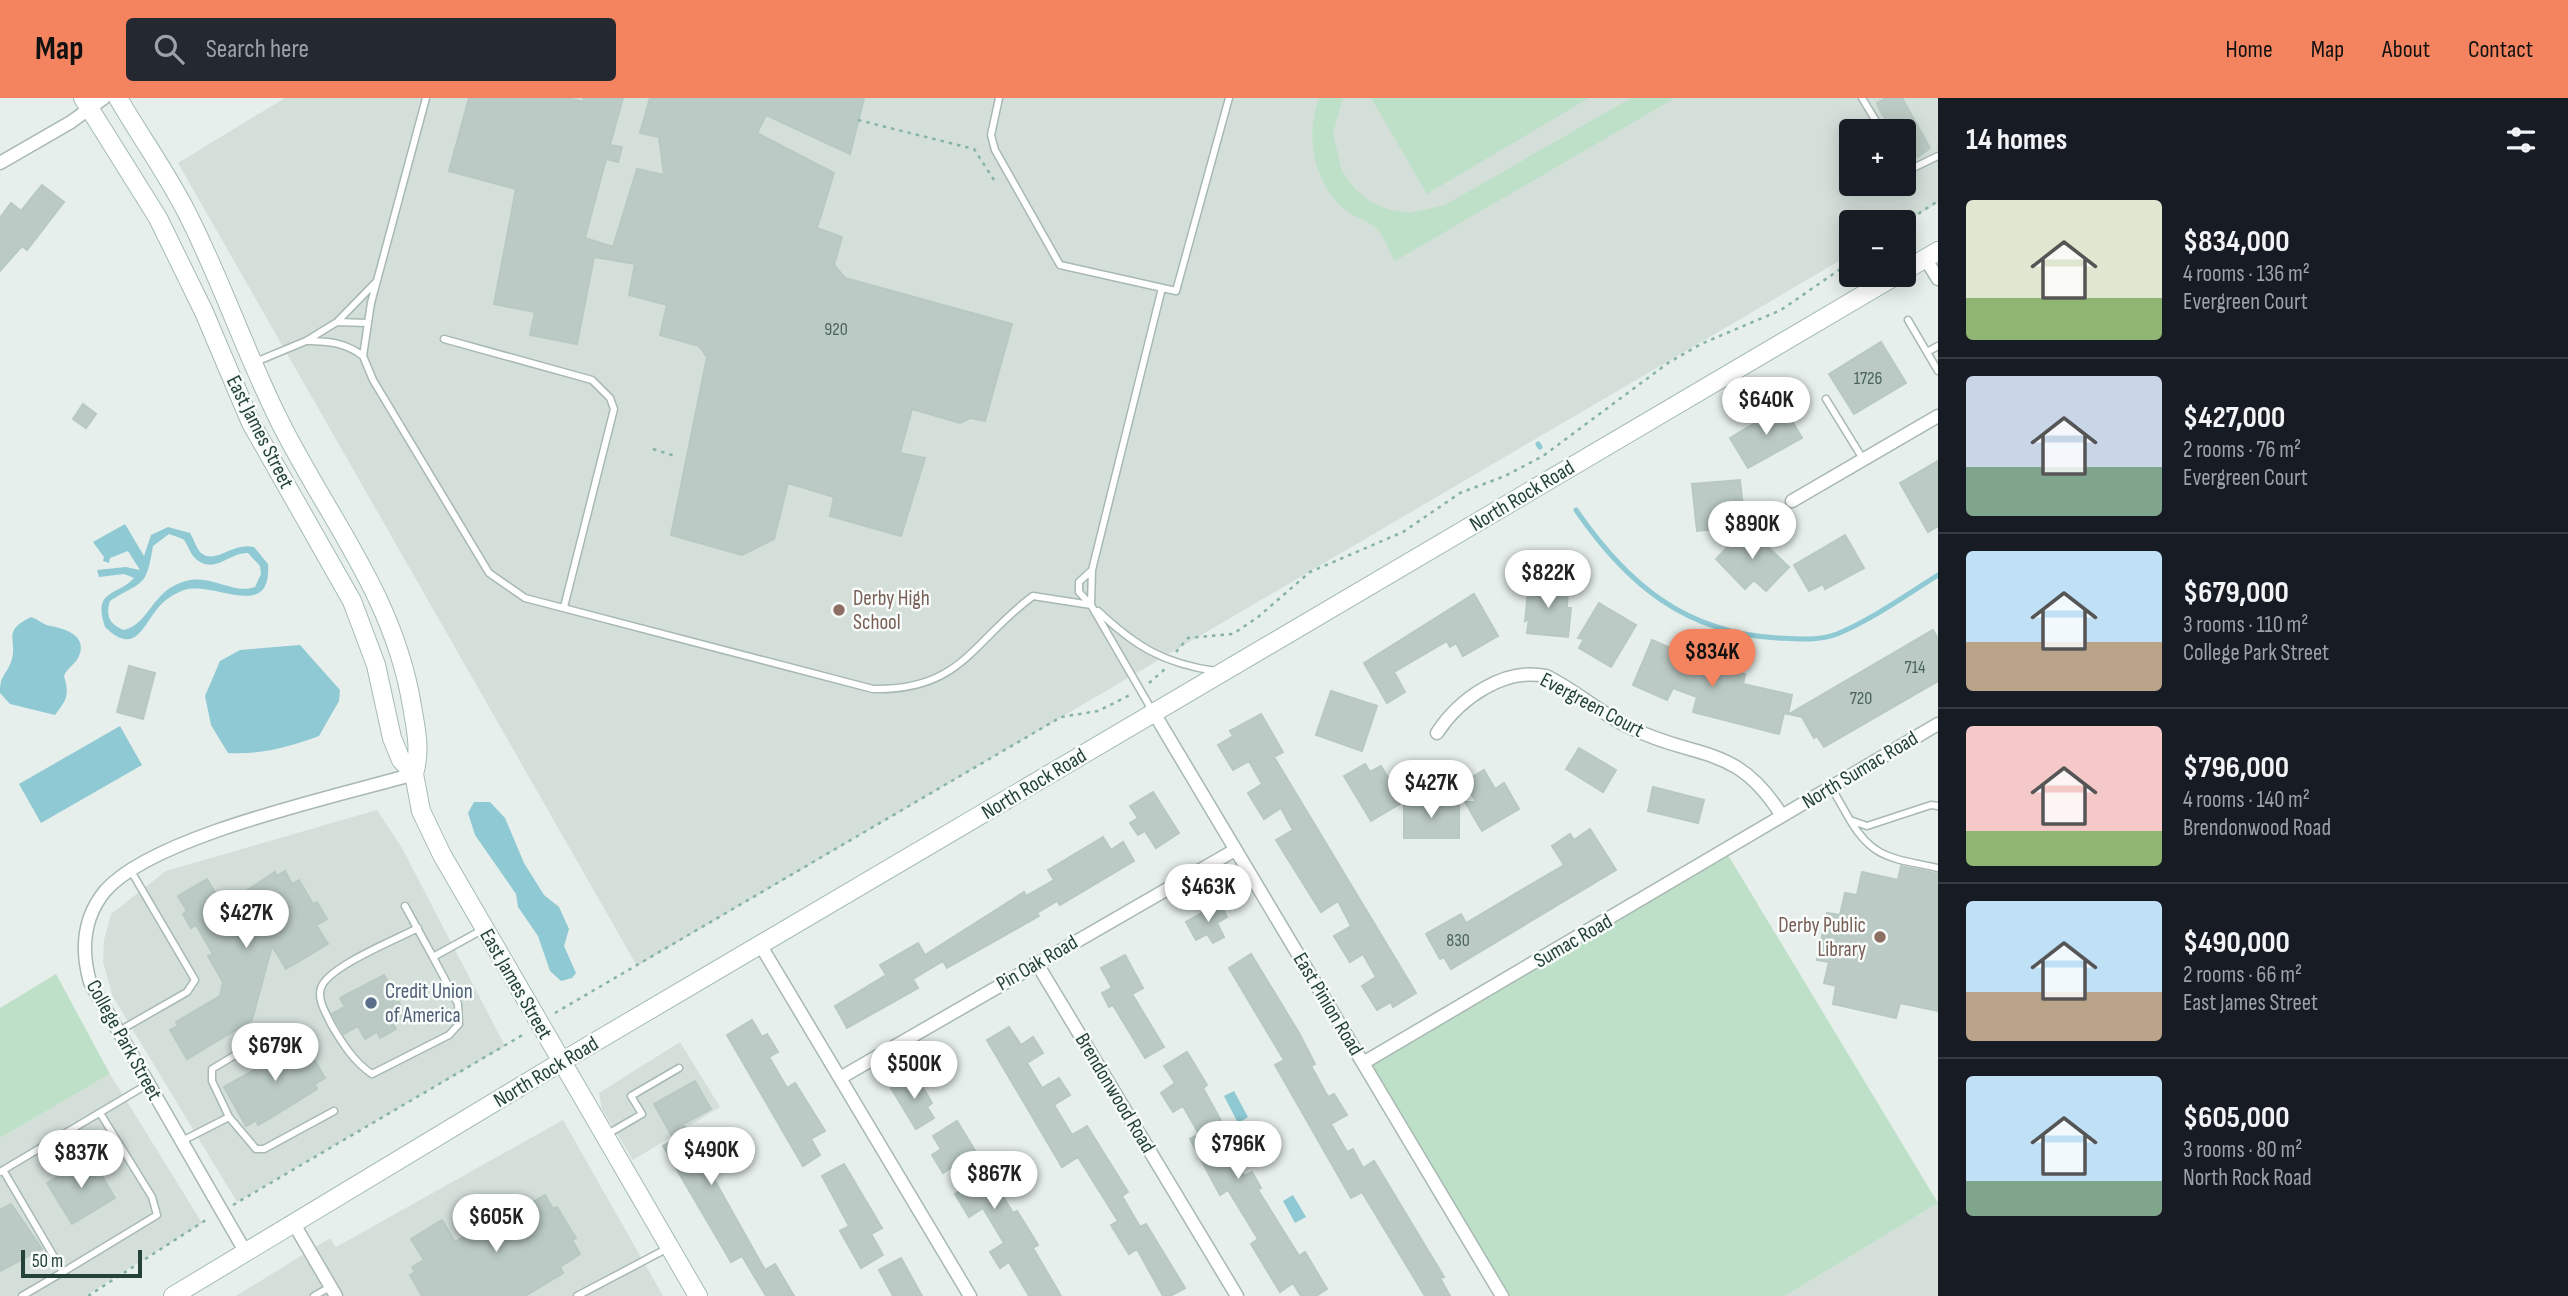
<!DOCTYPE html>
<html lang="en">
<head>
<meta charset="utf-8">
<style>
  body { margin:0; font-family:"Sofia Sans Condensed",sans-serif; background:#242831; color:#f1f3f6; height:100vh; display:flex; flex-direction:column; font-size:26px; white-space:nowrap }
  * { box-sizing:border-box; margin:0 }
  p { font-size:23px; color:#9ea1a6 }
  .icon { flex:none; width:38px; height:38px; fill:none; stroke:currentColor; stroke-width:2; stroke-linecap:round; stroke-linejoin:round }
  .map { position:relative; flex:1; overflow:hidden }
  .drawer { display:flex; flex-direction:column; background:#171b24; width:630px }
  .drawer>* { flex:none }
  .buttons { position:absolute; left:1839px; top:21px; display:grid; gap:14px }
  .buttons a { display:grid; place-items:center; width:77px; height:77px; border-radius:7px; background:#171b24; box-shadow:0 4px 18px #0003; font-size:35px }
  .scale { position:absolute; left:21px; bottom:18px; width:121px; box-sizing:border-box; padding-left:7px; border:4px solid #24423a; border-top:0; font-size:19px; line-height:24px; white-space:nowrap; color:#24423a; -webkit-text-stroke:5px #f7fbf9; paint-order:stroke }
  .price { position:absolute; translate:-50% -60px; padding:0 16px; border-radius:24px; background:#fff; color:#222; font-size:23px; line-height:46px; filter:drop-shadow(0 2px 4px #0008) }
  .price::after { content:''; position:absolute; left:50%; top:42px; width:21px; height:16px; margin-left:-10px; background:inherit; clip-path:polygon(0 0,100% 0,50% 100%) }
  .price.selected { background:#f4845f; color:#111 }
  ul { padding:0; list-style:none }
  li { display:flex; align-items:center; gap:21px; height:175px; padding:0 28px }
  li+li { border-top:2px solid #363941 }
  li span { display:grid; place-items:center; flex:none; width:196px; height:140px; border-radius:7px; color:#555 }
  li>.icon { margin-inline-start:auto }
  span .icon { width:84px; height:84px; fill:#fffc; stroke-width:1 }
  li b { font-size:30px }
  h2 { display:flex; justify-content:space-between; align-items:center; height:84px; padding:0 28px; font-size:30px }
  header { display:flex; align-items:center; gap:42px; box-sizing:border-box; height:98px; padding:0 35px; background:#f4845f; color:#111 }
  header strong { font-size:33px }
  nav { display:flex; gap:38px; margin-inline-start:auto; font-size:24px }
  .search { width:490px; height:63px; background:#242831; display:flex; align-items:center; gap:18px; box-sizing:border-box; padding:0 24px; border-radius:7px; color:#9ea1a6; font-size:26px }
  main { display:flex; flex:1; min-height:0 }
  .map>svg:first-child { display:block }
</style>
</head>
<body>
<header>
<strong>Map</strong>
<div class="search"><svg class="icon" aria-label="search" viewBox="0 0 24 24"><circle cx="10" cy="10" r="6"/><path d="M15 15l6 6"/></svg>Search here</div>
<nav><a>Home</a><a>Map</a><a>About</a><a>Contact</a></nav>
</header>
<main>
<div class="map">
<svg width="1938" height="1198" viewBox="0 0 1938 1198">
  <rect width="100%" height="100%" fill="#e6efeb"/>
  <!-- built -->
  <path fill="#d4dfda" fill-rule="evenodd" d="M285 0H1938V105L1904 125 1852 124 1851 156 637 868 178 65ZM1852 33H1904V86H1852Z
    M377 712 402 750 505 948 237 1104 113 899 103 864 104 842 111 816 166 773Z
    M680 944 720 1009 633 1062 602 1011 599 995Z
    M110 976 202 1125 85 1198H0V1040Z
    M563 1022 663 1198H236L330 1140 336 1149Z
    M1938 1105V1198H1785Z"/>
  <!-- green -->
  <path fill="#bfe0c8" d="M1319 0H1343L1333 35 1342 73 1356 92 1371 104 1390 112 1409 115 1445 107 1631 0H1675L1395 163C1389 154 1384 137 1376 130 1366 122 1353 119 1343 110 1313 82 1305 38 1319 0Z
    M1371 0H1589L1427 96Z
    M1725 752 1938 1105 1785 1198H1502L1363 965Z
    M56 876 110 976 0 1040V910Z"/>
  <!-- water -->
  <path fill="#8ec9d4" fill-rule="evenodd" d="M125 426 144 458 151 437 168 429 190 435C194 441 196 450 201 455 216 467 232 444 254 449L268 466C272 525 214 482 184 492 174 496 165 501 158 510 142 529 135 558 105 529 92 491 118 498 134 480L124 476 99 479 97 472 126 469 140 472 128 453 110 460 109 465 103 463 104 459 93 444ZM169 436 183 441C188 446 190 456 195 460 214 478 229 454 248 455L260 468 261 476 255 489C232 497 213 476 186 483 151 492 150 526 124 532 110 527 105 518 110 503 143 482 146 491 153 448Z
    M31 519C38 521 43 527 51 528 66 531 89 538 78 560 74 567 67 570 64 578 70 598 66 602 55 617L10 606 0 595C0 577 5 579 11 564 19 542 0 534 31 519Z
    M300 547 340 592 339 603 319 638C288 649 261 657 228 655L211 627 205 598 220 563 240 552Z
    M120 628 142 667 41 725 19 686Z
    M474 704H490L505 720 524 765 544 797 559 809 569 831 564 848 576 875 572 880 561 883 550 873 538 838 518 809 516 796 475 737 468 715Z
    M1234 993 1248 1019 1238 1025 1224 998Z
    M1293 1097 1306 1119 1295 1125 1283 1103Z"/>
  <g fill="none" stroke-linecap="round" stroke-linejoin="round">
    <!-- stream -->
    <path stroke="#8ec9d4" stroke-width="5" d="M1538 346 1540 349
      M1576 412C1627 486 1685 535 1778 540 1798 541 1818 543 1837 536 1871 522 1906 497 1938 477"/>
  </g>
  <!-- building -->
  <path fill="#bbcac4" stroke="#b8c9c2" stroke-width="2" d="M469 0H569L583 4 584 0H623L610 47 622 49 618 64 606 61 585 140 613 149 637 71 664 77 659 39 640 35 650 0H864L850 56 766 17 757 35 834 75 817 130 842 139 834 167 845 180 1012 226 985 323 970 320 960 325 912 311 900 355 925 360 901 438 830 418 834 399 788 385 774 441 742 457 671 437 707 259 699 248 660 237 667 207 629 197 635 166 594 159 577 246 530 237 535 214 494 206 516 91 449 73Z
    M1886 0H1902L1930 50 1919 58 1909 62 1904 54V33H1893L1881 14 1877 5Z
    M42 87 64 104 27 152 22 148 0 173V120L11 105 21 113Z
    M1881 244 1906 285 1854 316 1829 276Z
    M83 306 96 316 86 330 73 321Z
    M1783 308 1802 340 1748 370 1730 340Z
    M1938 363V428L1928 434 1900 385Z
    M1740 382 1745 428 1697 433 1692 386Z
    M1747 429 1789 469 1766 493 1754 482 1745 491 1716 461Z
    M1845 437 1864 470 1825 491 1823 486 1809 493 1794 467Z
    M1529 485 1568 489 1567 510H1571L1568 539 1527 535 1529 521 1525 523Z
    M1474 496 1498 538 1463 558 1456 545 1450 549 1447 543 1394 574 1405 594 1387 605 1364 565Z
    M1599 505 1636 527 1611 569 1579 550 1584 541 1578 540Z
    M1933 532 1938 541V583L1824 649 1817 638 1814 640 1802 619 1789 616Z
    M1652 542 1691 559 1689 563 1745 576 1743 586 1792 597 1788 616 1784 615 1779 636 1693 614 1697 599 1673 590 1667 602 1633 587Z
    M129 568 155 575 143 621 117 614Z
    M1331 593 1377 608 1362 653 1316 637Z
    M1261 616 1283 654 1274 659 1416 895 1393 909 1391 904 1377 912 1362 888 1376 879 1363 856 1350 864 1334 838 1351 828 1338 803 1321 814 1276 742 1293 732 1281 710 1264 721 1248 695 1262 686 1249 663 1233 672 1218 647 1233 638 1230 633Z
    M1579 650 1616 672 1603 694 1566 671Z
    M1365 666 1370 674 1381 668 1403 704 1371 723 1344 678Z
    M1484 672 1495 691 1504 685 1519 711 1482 733 1465 704H1476L1464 684Z
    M1653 689 1704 702 1698 725 1648 713Z
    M1153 694 1179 735 1156 750 1145 733 1138 737 1130 725 1138 720 1130 708Z
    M1404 704H1459V740H1404Z
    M1590 731 1616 772 1451 871 1444 859 1440 861 1426 836 1461 816 1466 825 1564 767 1552 748 1570 736 1574 742Z
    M1103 739 1111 752 1123 744 1134 763 1060 807 1057 803 1037 815 1039 818 947 870 943 863 913 881 918 890 847 930 835 908 886 877 880 867 918 845 925 857 1024 794 1026 798 1054 782 1048 772Z
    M1901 768 1938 776V913L1900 905 1896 920 1833 906 1836 888 1824 885 1829 864 1817 862 1827 815 1840 817 1845 795 1857 797 1862 774 1898 782Z
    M285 773 292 786 299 782 313 806 317 804 327 821 316 827 328 846 286 871 272 848 252 922 187 961 170 932 178 928 176 924 220 898 223 884 208 858 213 856 196 827 191 830 183 816 187 813 178 798 207 781 223 808 275 774 277 778Z
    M1220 805 1227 819 1217 825 1224 839 1213 845 1207 836 1196 842 1186 824Z
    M1251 856 1299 935 1315 966 1311 968 1328 999 1334 996 1347 1017 1331 1026 1347 1054 1353 1051 1363 1070 1374 1063 1444 1179 1440 1180 1450 1198H1425L1362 1094 1351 1100 1275 967 1284 962 1229 870Z
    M1125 857 1143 890 1132 896 1164 949 1145 960 1113 907 1109 909 1102 895 1112 890 1101 870Z
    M384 877 407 919 393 926 396 931 380 940 377 934 365 941 358 928 344 936 332 916 345 909 340 900Z
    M752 922 762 939 767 936 778 954 769 959 787 990 795 985 825 1033 811 1041 820 1057 803 1068 727 937Z
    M1009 929 1021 947 1033 939 1043 955 1027 965 1042 990 1059 980 1070 997 1054 1007 1072 1037 1087 1028 1128 1094 1122 1098 1140 1129 1146 1126 1185 1190 1170 1198H1163L1137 1151 1129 1156 1111 1127 1118 1123 1078 1059 1062 1069 987 942Z
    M294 943 298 949 305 946 325 980 315 986 317 991 272 1019 258 1027 256 1022 246 1028 224 989 254 972 250 966Z
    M1187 954 1207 987 1203 990 1232 1043 1227 1046 1244 1078 1252 1074 1261 1090 1258 1092 1299 1158 1305 1154 1327 1191 1316 1198H1301L1293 1185 1280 1194 1251 1146 1258 1141 1228 1092 1220 1097 1190 1041 1199 1036 1183 1008 1173 1014 1161 995 1175 985 1164 968Z
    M915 976 932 1005 927 1009 934 1020 916 1031 891 990Z
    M695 983 711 1011 683 1026 765 1172 775 1166 794 1198H766L742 1158 731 1164 663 1048 674 1042 654 1006Z
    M957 1023 1013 1115 1017 1113 1038 1147 1033 1150 1061 1198H1029L1009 1164 1000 1170 990 1154 1004 1145 983 1110 969 1119 955 1096 967 1088 955 1067 943 1075 932 1057 941 1051 933 1038Z
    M90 1058 115 1100 72 1126 47 1085Z
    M844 1066 882 1130 871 1136 883 1157 861 1170 840 1133 849 1128 822 1078Z
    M545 1097 553 1111 557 1109 576 1140 572 1142 580 1156 560 1169 563 1175 525 1198H422L410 1177 415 1174 412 1169 424 1162 411 1141 442 1122 455 1144 521 1104 524 1109Z
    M11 1106 42 1151 0 1173V1112Z
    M901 1160 922 1198H893L879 1172Z"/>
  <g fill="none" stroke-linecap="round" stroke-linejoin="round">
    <defs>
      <path id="lane" d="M426 0 371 205 363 258 373 282 489 475 525 500 873 591C962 593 973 542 1033 498L1091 507
        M999 0 991 37 995 52 1060 167 1176 193 1229 0
        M1862 0 1882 33
        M1904 66 1911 71 1938 58
        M1908 222 1938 273
        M337 224 376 184
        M444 241 592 282 610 300 614 311 564 509
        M308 243C329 243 346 245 363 258
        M1927 254 1938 248
        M253 265 306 243 337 224 367 225
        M1826 301 1863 361
        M1090 506 1079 494V484L1092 472
        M1098 513C1136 549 1165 566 1216 573
        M1153 614 1091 507 1092 472 1162 190
        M1831 689 1850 722 1867 728 1931 707 1938 708
        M1850 722C1874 763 1895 760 1938 770
        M405 808 433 859 482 832
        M418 830C397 841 327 869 321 890 317 902 326 915 331 926 342 945 354 964 372 976L449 937 459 926 458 906 433 859
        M119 933 187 894 195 882 131 773
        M229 1019 212 983V971L277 932
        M606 1037 642 1016 631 998 679 970
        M182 1043 229 1019 256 1051H264L334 1013
        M3 1072 63 1174 22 1198
        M0 1074 148 986
        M63 1174 157 1117 152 1099 100 1015
        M314 1198 330 1189
        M577 1198 668 1150"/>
      <path id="street" d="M0 65 71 24 104 0
        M1925 160 1938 181
        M1792 403 1938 318
        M1154 615 1502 1198
        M1437 635C1459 601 1504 569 1546 578 1575 592 1600 615 1629 629 1697 663 1736 644 1782 718
        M761 848 970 1198
        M1036 864 1237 1198
        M1363 965 1938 626
        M840 980 1235 752
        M294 1126 336 1198
        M246 1155 90 884C81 852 83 820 105 793 154 737 339 698 414 676"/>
      <path id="secondary" d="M83 0 158 120 204 214 251 325 352 503 376 567 392 640 401 662 414 676C421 652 416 632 412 608 394 497 327 419 279 322 245 254 221 181 186 113 166 74 140 38 118 0
        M1904 173 1938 153
        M414 676 421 713 442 757 698 1198
        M173 1198 561 964 1897 177"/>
    </defs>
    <!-- lane casing -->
    <use href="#lane" stroke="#a8b8b2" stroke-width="9"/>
    <!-- street casing -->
    <use href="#street" stroke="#a8b8b2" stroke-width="15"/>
    <!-- secondary casing -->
    <use href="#secondary" stroke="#a4bbb3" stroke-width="20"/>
    <!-- path -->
    <path stroke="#86b3a5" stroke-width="2.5" stroke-dasharray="3.5 5" stroke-linecap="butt" d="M858 22 974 51 994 82
      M1904 125 1938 103
      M653 351 675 358
      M1176 554 1188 540 1233 536 1258 519 1310 474 1403 434 1460 395 1505 378 1543 358 1668 265 1701 246 1781 212 1852 163
      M1149 585 1165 571
      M555 915 1061 619 1098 613 1132 596
      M233 1107 526 935
      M88 1198 209 1120"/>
    <!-- lane -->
    <use href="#lane" stroke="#fff" stroke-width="6"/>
    <!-- street -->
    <use href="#street" stroke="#fff" stroke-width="12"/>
    <!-- secondary -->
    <use href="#secondary" stroke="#fff" stroke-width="18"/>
  </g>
  <!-- markers -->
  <g fill="#8d6e63" stroke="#f7fbf9" stroke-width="2.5">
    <circle cx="839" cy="512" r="7"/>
    <circle cx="1880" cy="839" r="7"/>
  </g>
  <circle fill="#5c6f8a" stroke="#f7fbf9" stroke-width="2.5" cx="371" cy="905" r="7"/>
  <g text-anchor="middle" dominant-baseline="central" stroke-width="5" stroke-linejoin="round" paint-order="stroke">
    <!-- number labels -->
    <g font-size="18" fill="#4a645c">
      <text x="836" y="231">920</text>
      <text x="1868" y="280">1726</text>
      <text x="1915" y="569">714</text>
      <text x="1861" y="600">720</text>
      <text x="1458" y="842">830</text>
    </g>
    <!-- street labels -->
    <g font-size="21" fill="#24423a" stroke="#f7fbf9">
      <text transform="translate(260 334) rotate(63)">East James Street</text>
      <text transform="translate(1522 398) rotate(-31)">North Rock Road</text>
      <text transform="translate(1592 607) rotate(28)">Evergreen Court</text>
      <text transform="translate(1860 672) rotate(-31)">North Sumac Road</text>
      <text transform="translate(1034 686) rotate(-31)">North Rock Road</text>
      <text transform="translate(1573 843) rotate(-30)">Sumac Road</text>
      <text transform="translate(1037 865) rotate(-30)">Pin Oak Road</text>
      <text transform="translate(516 886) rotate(60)">East James Street</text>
      <text transform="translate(1328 906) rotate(59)">East Pinion Road</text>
      <text transform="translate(124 942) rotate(61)">College Park Street</text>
      <text transform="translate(546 974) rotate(-31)">North Rock Road</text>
      <text transform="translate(1115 995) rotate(59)">Brendonwood Road</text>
    </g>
    <!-- education labels -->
    <g font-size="21" fill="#785e54" stroke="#f7fbf9" text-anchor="start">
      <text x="853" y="500">Derby High<tspan x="853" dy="24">School</tspan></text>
      <text x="1866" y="827" text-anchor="end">Derby Public<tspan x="1866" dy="24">Library</tspan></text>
    </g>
    <!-- service labels -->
    <g font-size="21" fill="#4e5e75" stroke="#f7fbf9" text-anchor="start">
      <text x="385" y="893">Credit Union<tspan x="385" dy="24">of America</tspan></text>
    </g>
  </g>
</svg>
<div class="buttons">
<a>+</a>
<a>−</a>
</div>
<div class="scale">50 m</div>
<b class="price" style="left:1766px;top:339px">$640K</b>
<b class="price" style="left:1752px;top:463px">$890K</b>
<b class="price" style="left:1548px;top:512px">$822K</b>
<b class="price selected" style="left:1712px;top:591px">$834K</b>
<b class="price" style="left:1431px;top:722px">$427K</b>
<b class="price" style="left:1208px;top:826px">$463K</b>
<b class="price" style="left:246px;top:852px">$427K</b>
<b class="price" style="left:275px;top:985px">$679K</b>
<b class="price" style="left:914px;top:1003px">$500K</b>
<b class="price" style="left:1238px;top:1083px">$796K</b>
<b class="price" style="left:711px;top:1089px">$490K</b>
<b class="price" style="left:81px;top:1092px">$837K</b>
<b class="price" style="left:994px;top:1113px">$867K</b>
<b class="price" style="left:496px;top:1156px">$605K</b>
</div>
<section class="drawer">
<h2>14 homes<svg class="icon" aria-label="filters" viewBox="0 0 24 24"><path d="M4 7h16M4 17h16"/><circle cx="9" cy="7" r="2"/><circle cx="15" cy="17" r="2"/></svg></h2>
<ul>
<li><span style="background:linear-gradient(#dfe7d0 70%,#8fb573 0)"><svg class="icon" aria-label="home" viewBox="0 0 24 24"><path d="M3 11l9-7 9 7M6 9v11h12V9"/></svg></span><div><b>$834,000</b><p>4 rooms · 136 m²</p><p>Evergreen Court</p></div></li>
<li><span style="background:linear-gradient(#c9d6e8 65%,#7fa58c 0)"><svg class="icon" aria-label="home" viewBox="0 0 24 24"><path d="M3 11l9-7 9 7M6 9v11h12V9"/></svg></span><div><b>$427,000</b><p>2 rooms · 76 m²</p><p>Evergreen Court</p></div></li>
<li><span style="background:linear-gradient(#bfe0f5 65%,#b9a48a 0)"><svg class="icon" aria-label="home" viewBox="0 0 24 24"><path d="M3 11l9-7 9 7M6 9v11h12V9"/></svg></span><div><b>$679,000</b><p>3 rooms · 110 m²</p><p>College Park Street</p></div></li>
<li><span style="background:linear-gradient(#f6c9c9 75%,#8fb573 0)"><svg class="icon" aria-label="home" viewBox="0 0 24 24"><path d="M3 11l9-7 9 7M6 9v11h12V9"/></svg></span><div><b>$796,000</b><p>4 rooms · 140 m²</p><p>Brendonwood Road</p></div></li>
<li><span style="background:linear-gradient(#bfe0f5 65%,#b9a48a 0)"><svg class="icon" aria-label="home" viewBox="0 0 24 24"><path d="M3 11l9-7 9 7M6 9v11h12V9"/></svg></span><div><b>$490,000</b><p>2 rooms · 66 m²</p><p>East James Street</p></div></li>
<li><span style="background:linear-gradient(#bfe0f5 75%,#7fa58c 0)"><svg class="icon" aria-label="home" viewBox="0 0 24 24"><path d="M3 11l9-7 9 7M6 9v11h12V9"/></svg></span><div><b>$605,000</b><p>3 rooms · 80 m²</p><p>North Rock Road</p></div></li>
</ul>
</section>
</main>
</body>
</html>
